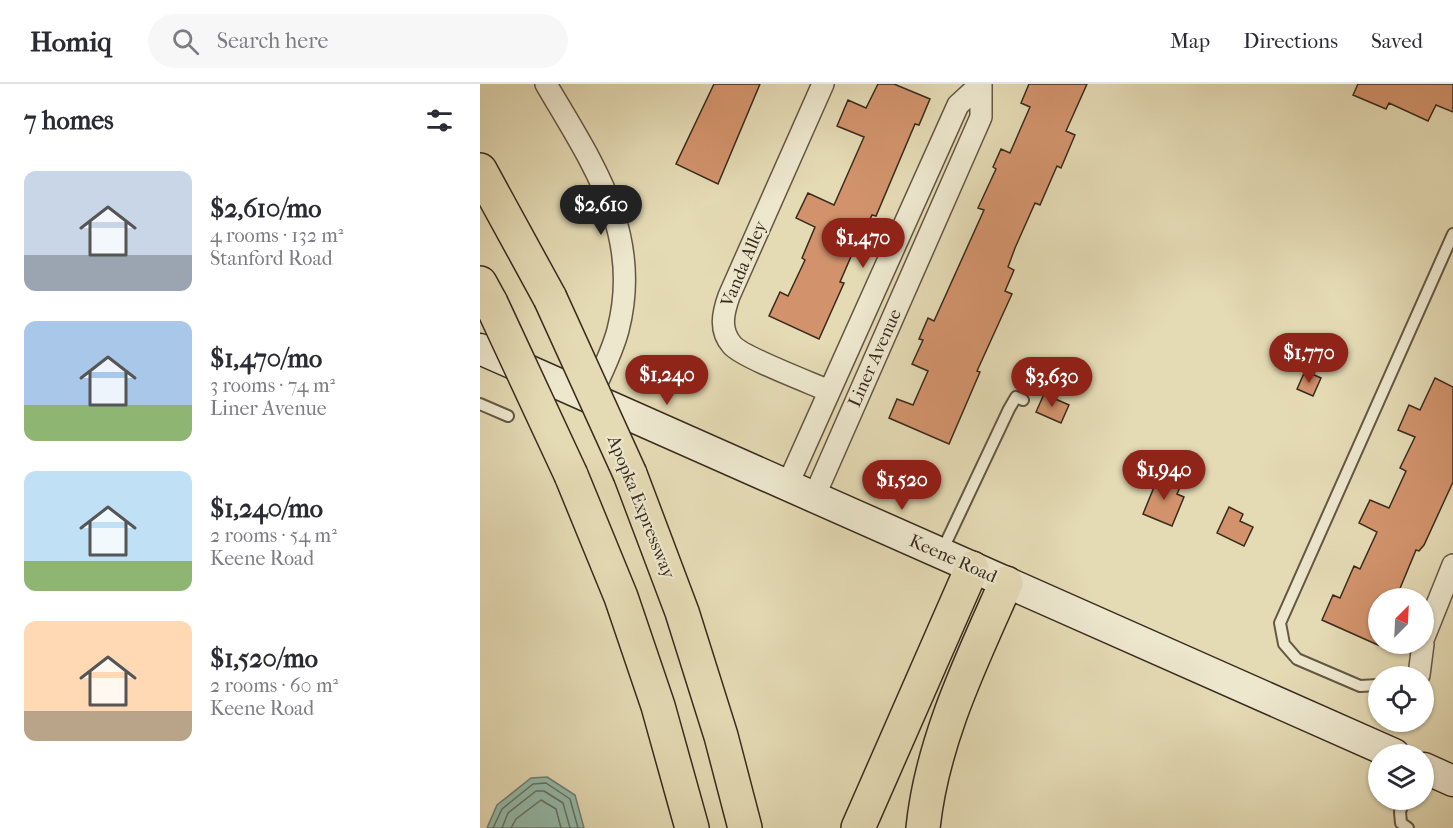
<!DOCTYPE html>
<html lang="en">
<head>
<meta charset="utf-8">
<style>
  body { margin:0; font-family:"IM FELL French Canon",serif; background:#f7f7f7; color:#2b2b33; height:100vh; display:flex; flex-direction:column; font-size:22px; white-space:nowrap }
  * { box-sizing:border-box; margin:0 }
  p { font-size:20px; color:#7c7c81 }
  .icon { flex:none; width:33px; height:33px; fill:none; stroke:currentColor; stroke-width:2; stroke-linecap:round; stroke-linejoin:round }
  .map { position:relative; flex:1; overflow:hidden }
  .details { display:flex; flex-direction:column; background:#fff; width:480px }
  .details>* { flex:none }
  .needle { width:39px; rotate:24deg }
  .buttons { position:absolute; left:888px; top:504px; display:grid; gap:12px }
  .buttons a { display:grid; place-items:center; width:66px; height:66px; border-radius:50%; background:#fff; box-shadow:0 2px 4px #0004; font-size:30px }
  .price { position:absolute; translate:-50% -51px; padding:0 14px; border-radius:21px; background:#8f2418; color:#fff; font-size:20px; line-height:39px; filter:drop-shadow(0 2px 3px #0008) }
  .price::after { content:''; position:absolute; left:50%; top:36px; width:18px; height:14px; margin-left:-9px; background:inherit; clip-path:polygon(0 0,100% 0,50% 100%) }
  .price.selected { background:#222; color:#fff }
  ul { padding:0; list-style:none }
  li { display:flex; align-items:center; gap:18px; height:150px; padding:0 24px }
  li span { display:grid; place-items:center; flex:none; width:168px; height:120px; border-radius:12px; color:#555 }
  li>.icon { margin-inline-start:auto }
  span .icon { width:72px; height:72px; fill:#fffc; stroke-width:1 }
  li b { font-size:26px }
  h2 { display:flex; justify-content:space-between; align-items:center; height:72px; padding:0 24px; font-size:26px }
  header { display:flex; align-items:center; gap:36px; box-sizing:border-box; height:84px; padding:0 30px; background:#fff; border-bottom:2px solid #e1e1e2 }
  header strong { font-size:28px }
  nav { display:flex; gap:33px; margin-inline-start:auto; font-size:21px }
  .search { width:420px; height:54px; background:#f7f7f7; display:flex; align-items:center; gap:15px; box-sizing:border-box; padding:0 21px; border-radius:33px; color:#7c7c81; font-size:22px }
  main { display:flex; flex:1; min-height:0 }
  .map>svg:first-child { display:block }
</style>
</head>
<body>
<header>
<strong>Homiq</strong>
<div class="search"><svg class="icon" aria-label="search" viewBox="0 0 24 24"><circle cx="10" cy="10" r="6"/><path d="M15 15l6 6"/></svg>Search here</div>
<nav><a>Map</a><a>Directions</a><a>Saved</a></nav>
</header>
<main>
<section class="details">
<h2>7 homes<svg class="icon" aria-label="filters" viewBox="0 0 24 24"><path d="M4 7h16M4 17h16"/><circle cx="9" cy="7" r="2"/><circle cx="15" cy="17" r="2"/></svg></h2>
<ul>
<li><span style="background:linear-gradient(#c9d6e8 70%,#9aa5b1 0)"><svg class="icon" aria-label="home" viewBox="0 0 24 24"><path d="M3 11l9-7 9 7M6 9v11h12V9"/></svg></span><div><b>$2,610/mo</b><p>4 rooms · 132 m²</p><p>Stanford Road</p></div></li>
<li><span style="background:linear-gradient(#a9c7e8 70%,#8fb573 0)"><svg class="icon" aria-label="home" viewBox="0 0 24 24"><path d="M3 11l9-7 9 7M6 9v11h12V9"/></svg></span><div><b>$1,470/mo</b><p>3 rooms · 74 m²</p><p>Liner Avenue</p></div></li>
<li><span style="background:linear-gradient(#bfe0f5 75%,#8fb573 0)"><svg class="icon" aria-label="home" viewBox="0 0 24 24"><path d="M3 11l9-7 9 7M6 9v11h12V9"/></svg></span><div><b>$1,240/mo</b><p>2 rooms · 54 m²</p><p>Keene Road</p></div></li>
<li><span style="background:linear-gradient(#ffd9b3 75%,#b9a48a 0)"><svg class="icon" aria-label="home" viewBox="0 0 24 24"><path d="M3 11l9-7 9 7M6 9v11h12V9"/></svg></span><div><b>$1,520/mo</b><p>2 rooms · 60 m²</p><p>Keene Road</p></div></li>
</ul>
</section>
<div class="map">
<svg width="973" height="744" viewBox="0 0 973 744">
  <rect width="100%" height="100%" fill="#e4dab4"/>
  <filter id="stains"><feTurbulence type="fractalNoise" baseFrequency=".00333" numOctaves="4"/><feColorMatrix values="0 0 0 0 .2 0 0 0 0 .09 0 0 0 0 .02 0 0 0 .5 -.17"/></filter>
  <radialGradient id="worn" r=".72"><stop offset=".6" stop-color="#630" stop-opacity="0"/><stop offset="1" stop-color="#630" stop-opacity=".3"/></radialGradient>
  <!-- water -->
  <path fill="#95bbac" stroke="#708173" stroke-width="1.5" d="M67 693 95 711 104 744H7L17 721 51 694Z"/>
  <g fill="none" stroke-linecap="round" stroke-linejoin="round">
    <!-- shore -->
    <path stroke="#677364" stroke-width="1.5" d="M13 744 22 725 53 700 66 699 90 715 98 744
      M22 744 28 729 56 707H64L83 719 90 744
      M31 744 36 735 61 716 76 725 81 744"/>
  </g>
  <!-- building -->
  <path fill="#d2936c" stroke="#392b1d" stroke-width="1.5" d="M234 0H280L238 100 196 80Z
    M398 0H414L450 15 439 41 435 40 396 132 392 131 378 162 376 161 360 198 364 199 339 255 289 232 300 208 308 212 325 176 322 174 335 143 316 134 328 109 354 121 384 53 357 42 368 16 386 24Z
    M549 0H607L586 47 595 51 581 84 577 82 560 121 555 119 535 164 528 183 534 186 525 207 532 210 497 287 500 288 469 360 409 334 417 315 433 321 448 287 432 280 443 256 439 255 448 234 454 237 504 126 498 124 516 85 513 83 521 65 530 69 550 23 541 19Z
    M878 0H973V28L956 21 948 37 909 19 906 25 873 11Z
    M825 287 841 294 833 312 817 305Z
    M955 294 973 303V398L944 461 939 467 936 466 916 514H898V561L842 536 853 511 860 514 874 482 880 485 897 448 879 439 890 416 909 424 926 387 920 384 935 353 918 346 929 321 940 326Z
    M564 310 589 321 581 339 556 328Z
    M679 391 701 401 697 410 704 413 692 442 663 430Z
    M749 423 763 430 760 437 773 443 764 462 737 449Z"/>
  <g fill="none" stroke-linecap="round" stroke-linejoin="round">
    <defs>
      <path id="lane" d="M0 320 28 332
        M462 467 529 325 536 313 543 316
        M898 601 880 602 817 575 804 560 800 539 973 150
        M924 716 920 728 921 739 928 744"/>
      <path id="street" d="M66 0C112 79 163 149 138 246 132 269 120 292 110 314
        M343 0 249 212C243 229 239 246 252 261 262 273 331 299 349 307
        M307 402 478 21 501 0
        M334 413 501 33V0
        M944 553 973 481
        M939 591 943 560"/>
      <path id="secondary" d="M0 265 914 670
        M944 684 973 697"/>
      <path id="highway" d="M0 86 70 214
        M0 199 11 219
        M150 390 202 528 241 652 265 744
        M91 391 141 513 178 622 212 744
        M378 744 492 484
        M443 744C452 657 491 578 526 499"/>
    </defs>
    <!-- lane casing -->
    <use href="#lane" stroke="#645743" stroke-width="14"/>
    <!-- street casing -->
    <use href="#street" stroke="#645743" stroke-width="24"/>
    <!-- secondary casing -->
    <use href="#secondary" stroke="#392b1d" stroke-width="33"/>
    <!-- highway casing -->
    <use href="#highway" stroke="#392b1d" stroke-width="36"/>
    <!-- lane -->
    <use href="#lane" stroke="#ede7ce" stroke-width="10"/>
    <!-- street -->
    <use href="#street" stroke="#ede7ce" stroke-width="21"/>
    <!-- secondary -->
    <use href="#secondary" stroke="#ede7ce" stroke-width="30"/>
    <!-- highway -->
    <use href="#highway" stroke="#e4dab4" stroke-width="33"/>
    <defs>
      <path id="highway-bridge" d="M70 214 150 390
        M11 219 91 391"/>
    </defs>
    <!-- highway-bridge casing -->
    <use href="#highway-bridge" stroke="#392b1d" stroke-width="36" stroke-linecap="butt"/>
    <!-- highway-bridge -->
    <use href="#highway-bridge" stroke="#e4dab4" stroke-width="33"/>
  </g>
  <g text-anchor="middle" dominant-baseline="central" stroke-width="4.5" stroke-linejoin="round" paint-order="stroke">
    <!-- street labels -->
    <g font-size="18" fill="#392b1d" stroke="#ede7ce">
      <text transform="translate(264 180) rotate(-67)">Vanda Alley</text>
      <text transform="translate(395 274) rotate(-66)">Liner Avenue</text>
      <text transform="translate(161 423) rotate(68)">Apopka Expressway</text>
      <text transform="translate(473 475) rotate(24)">Keene Road</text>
    </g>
  </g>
  <rect width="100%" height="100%" filter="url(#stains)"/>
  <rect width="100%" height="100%" fill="url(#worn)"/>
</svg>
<div class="buttons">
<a><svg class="needle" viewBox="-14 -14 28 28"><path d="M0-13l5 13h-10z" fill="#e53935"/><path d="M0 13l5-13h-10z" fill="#7c7c81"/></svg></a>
<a><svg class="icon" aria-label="locate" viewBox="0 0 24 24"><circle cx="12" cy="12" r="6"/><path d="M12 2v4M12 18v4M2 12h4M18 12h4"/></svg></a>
<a><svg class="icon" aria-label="layers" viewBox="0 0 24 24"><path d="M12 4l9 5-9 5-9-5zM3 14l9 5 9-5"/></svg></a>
</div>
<b class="price selected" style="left:121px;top:152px">$2,610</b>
<b class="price" style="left:383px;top:185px">$1,470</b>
<b class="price" style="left:829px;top:300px">$1,770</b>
<b class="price" style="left:187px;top:322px">$1,240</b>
<b class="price" style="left:572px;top:324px">$3,630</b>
<b class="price" style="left:684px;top:417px">$1,940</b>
<b class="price" style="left:422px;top:427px">$1,520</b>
</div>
</main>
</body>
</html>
